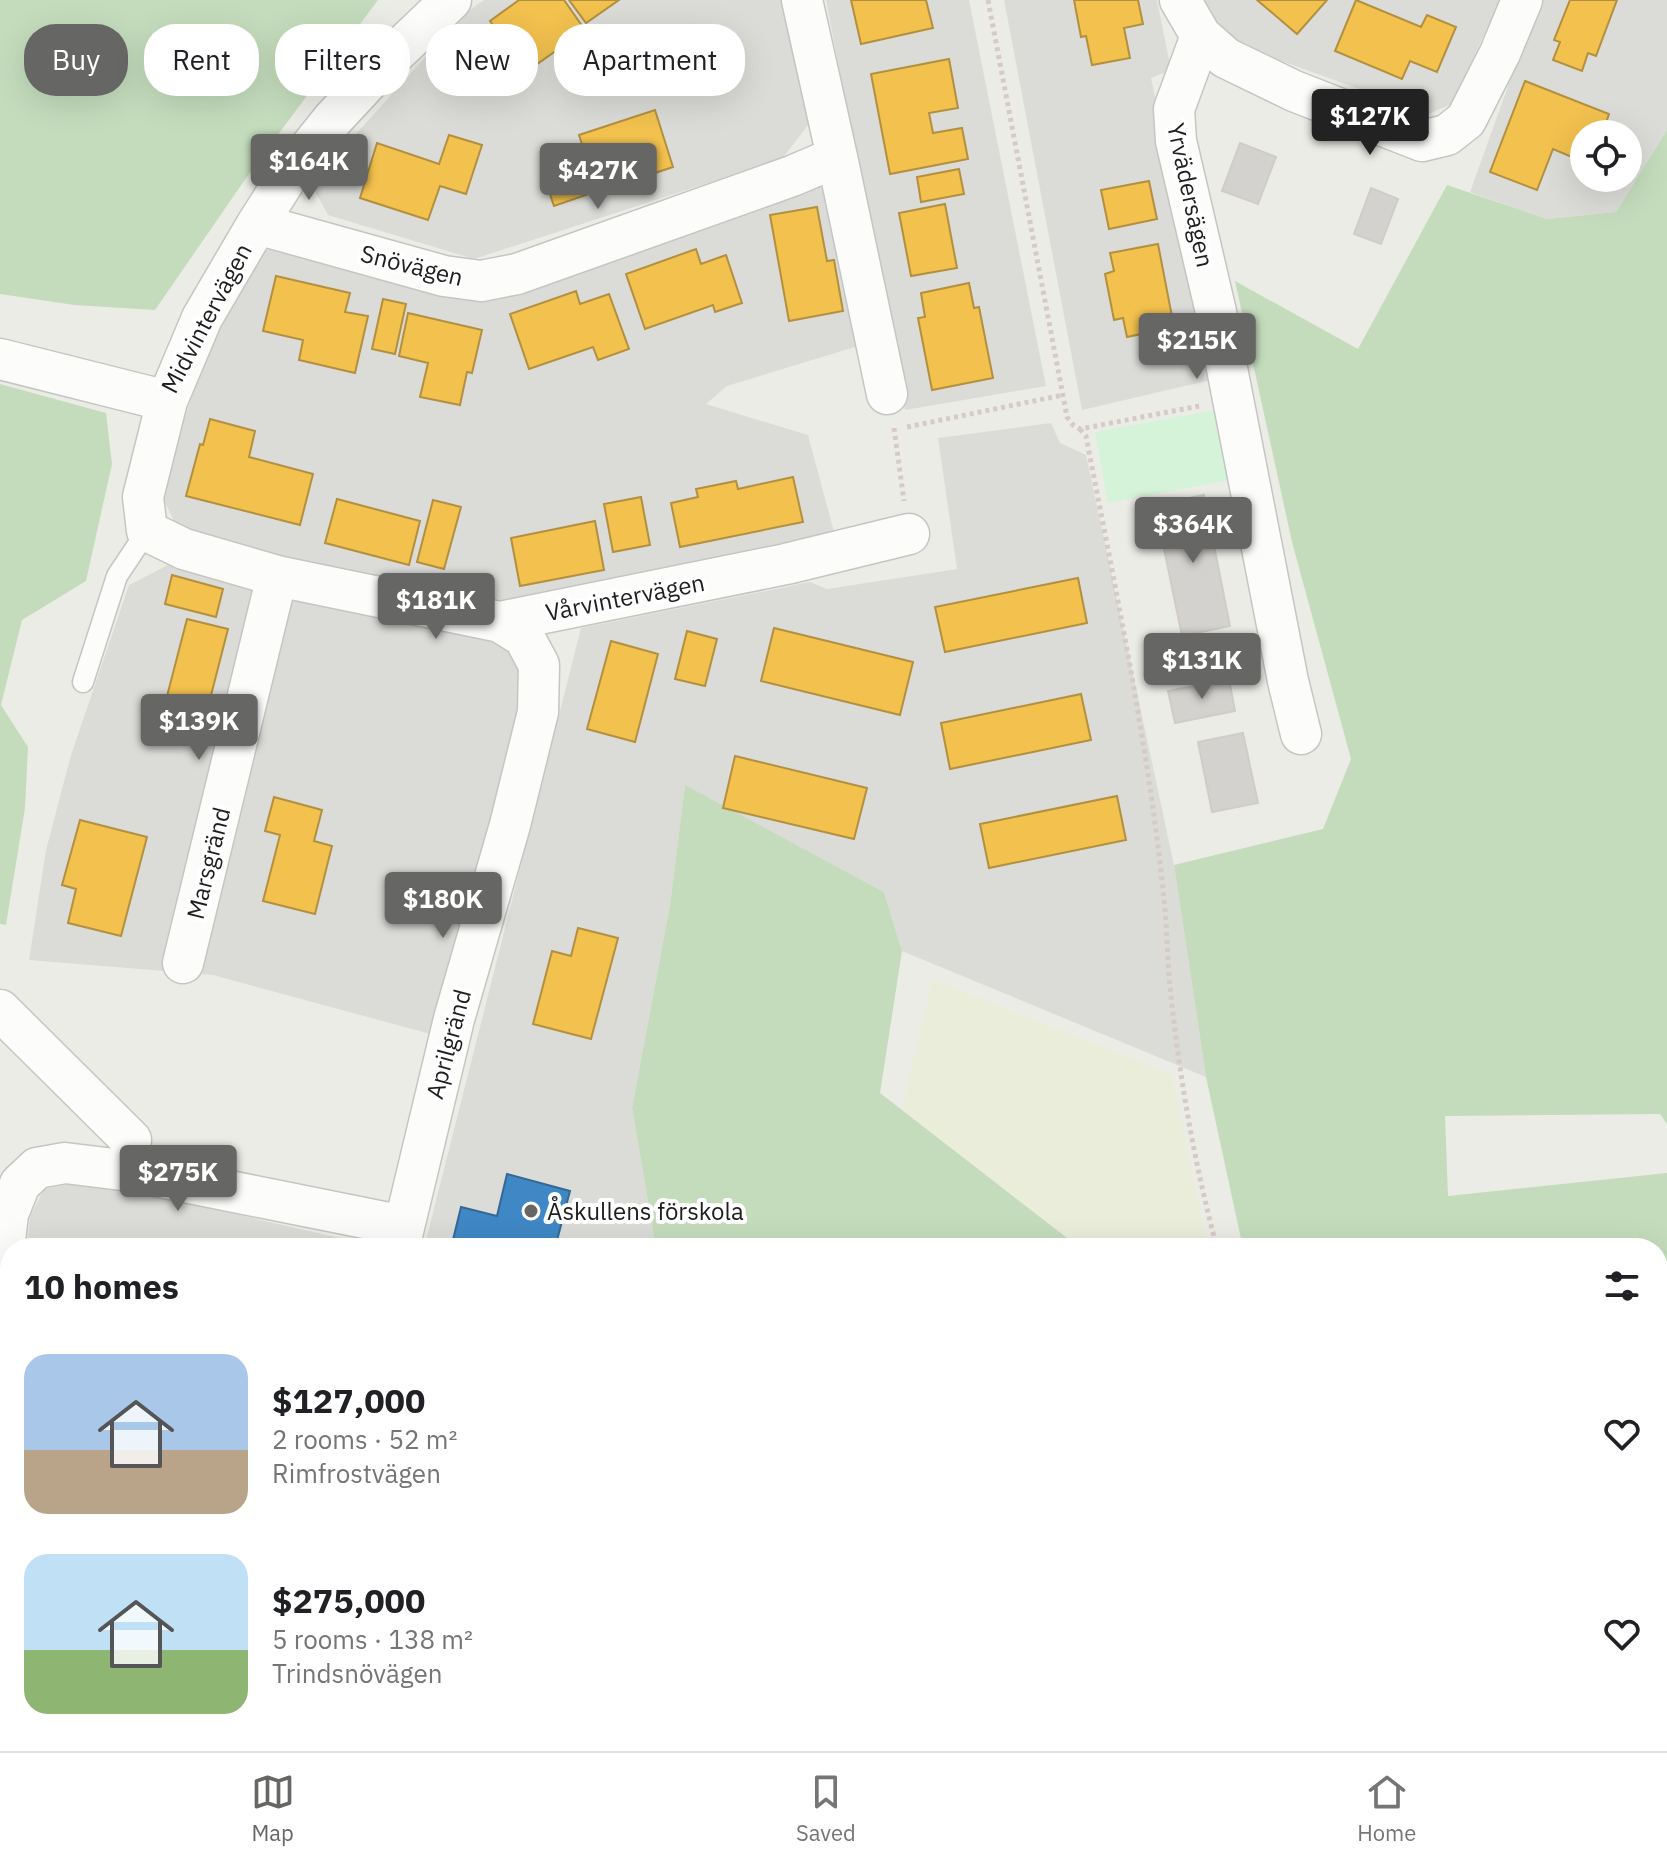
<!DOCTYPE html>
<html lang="en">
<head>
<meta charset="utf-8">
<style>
  body { margin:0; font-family:"IBM Plex Sans",sans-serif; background:#f2f2f2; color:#202124; height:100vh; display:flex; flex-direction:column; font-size:30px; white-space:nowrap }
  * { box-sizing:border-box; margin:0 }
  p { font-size:26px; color:#757577 }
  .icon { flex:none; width:44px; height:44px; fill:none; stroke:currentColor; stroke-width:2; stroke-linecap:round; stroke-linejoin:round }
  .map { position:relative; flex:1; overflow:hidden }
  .drawer { position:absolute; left:0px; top:1238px; width:1668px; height:514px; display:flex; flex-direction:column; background:#fff; border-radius:32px 32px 0 0; box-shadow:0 8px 32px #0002 }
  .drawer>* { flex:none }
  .banner { position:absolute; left:24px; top:24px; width:800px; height:72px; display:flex; gap:16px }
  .fabs { position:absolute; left:1570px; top:120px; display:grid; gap:16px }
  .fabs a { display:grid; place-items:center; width:72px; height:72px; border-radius:50%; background:#fff; box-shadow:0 8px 32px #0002; font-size:40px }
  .price { position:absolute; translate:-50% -68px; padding:0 18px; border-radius:8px; background:#666664; color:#fff; font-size:26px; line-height:52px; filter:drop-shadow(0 2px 4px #0008) }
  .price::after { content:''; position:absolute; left:50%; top:48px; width:24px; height:18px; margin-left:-12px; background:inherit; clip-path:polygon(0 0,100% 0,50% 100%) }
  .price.active { background:#222; color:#fff }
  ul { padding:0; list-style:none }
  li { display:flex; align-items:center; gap:24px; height:200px; padding:0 24px }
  li span { display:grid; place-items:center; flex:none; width:224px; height:160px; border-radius:24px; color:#555 }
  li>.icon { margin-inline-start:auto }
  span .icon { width:96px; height:96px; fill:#fffc; stroke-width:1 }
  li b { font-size:34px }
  h2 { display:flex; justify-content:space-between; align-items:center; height:96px; padding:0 24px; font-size:34px }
  .tag { padding:0 28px; border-radius:32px; background:#fff; box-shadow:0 8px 32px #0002; font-size:28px; line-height:72px }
  .tag.active { background:#666664; color:#fff }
  .menu { display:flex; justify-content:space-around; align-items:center; height:112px; border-top:2px solid #e0e0e0; background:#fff; font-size:22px; color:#757577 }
  .menu a { display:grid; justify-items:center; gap:4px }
  .menu .active { color:#666664 }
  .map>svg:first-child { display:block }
</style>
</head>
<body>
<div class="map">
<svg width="1667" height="1751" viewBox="0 0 1667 1751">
  <rect width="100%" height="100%" fill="#ecece7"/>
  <!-- residential -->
  <path fill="#dbdbd8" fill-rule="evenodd" d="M484 0H783L815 116 782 159 474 259 328 215 311 184 464 14Z
    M826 0H969L1046 386 905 410Z
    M1004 0H1157L1171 70 1151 78 1215 379 1082 410Z
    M1198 0H1500L1452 104 1428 114 1249 49 1219 32Z
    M1539 0H1667V130L1616 212 1547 219 1470 192ZM1584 134H1628V178H1584Z
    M809 179 839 197 865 344 727 386 706 404 808 435 834 532 507 601 303 568 176 525 159 490 210 346 266 250 311 246 486 296Z
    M1051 423 1060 443 1086 455 1174 865 1206 1077 902 951 884 892 685 786 670 905 632 1108 656 1248H424L581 628 810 582 827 589 957 569 938 438Z
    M168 565 509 637 528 669 445 1038 213 975 29 960 46 850 71 755 129 585Z
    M73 1184 151 1195 371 1245 372 1248H27L30 1217 44 1189Z
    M10 1414V1742H656L659 1751H1L0 1514Z"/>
  <!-- farmland -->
  <path fill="#eaedda" d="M932 979 1172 1074 1208 1248H1080L902 1110Z
    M1667 1516V1751H1401L1410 1742H1658V1525Z
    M1089 1742H1326L1317 1751H1091Z"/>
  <!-- forest -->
  <path fill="#c4dcbc" d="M0 0H378L251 171 155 310 74 305 0 294Z
    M1667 130V1124L1660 1114 1445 1116 1448 1196 1667 1173V1313L1658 1323V1248H1243L1206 1077 1174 865 1323 829 1351 759 1292 542 1235 281 1358 349 1447 185 1547 219 1616 212Z
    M0 384 106 413 112 464 86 581 22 620 1 705 28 747 25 808 6 925 0 924Z
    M685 785 884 892 902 951 880 1093 1080 1248H656L632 1108 670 905Z
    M816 1742H1089L1091 1751H827Z"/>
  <!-- park -->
  <path fill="#d5f3d8" d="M1216 410 1229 480 1108 503 1095 432Z"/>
  <!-- homes -->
  <path fill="#f2c14e" stroke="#b29040" stroke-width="2" d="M519 0H564L585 30 526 72 490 21Z
    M569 0H619L586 23Z
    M851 0H926L933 28 861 44Z
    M1074 0H1138L1143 24 1124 28 1130 58 1092 65 1086 36 1081 37Z
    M1257 0H1327L1297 34Z
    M1356 0 1421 27 1427 15 1456 27 1437 72 1410 61 1402 79 1335 51Z
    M1570 0H1617L1596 56 1588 53 1582 71 1553 60 1560 42 1554 40Z
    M949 59 958 108 929 113 933 133 962 128 968 159 890 174 871 74Z
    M1525 81 1609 114 1602 134H1584V162L1553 149 1537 190 1490 172Z
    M655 110 673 167 597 192 579 135Z
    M449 135 482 145 466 194 440 186 428 220 360 198 377 143 439 164Z
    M577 159 589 194 554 206 542 171Z
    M959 169 964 194 921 202 917 177Z
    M1149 181 1157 219 1109 229 1101 190Z
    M945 204 957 268 911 276 899 213Z
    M817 207 827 261 834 260 843 311 789 321 770 215Z
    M1158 244 1174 327 1127 337 1123 318 1114 320 1105 274 1114 271 1110 253Z
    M696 249 701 264 726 255 742 303 715 312 713 305 645 329 626 274Z
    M276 276 350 293 345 312 368 316 355 373 299 360 303 340 263 331Z
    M969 283 974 308 979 307 993 378 932 390 918 318 925 317 921 293Z
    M576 291 580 304 609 294 629 349 598 360 593 347 529 369 510 314Z
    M383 299 406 304 395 354 372 349Z
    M408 313 482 330 472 373 467 372 460 405 420 397 428 363 399 356Z
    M210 419 255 431 249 457 313 474 300 525 186 496 200 444 203 445Z
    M793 477 803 522 680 547 671 503 698 497 696 489 736 481 738 489Z
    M641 497 650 545 613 552 604 504Z
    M337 499 420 521 409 565 325 543Z
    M433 500 461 507 444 569 417 562Z
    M595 521 604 570 520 586 511 538Z
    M172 575 223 589 216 617 165 604Z
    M1078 578 1087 623 945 652 935 607Z
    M187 619 228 629 207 711 166 700Z
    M774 628 913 662 900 715 761 681Z
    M687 631 717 639 705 686 675 679Z
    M611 641 658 654 635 742 587 729Z
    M1081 694 1091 740 950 769 941 723Z
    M735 756 867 788 854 839 723 808Z
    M1117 796 1126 840 989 868 980 824Z
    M274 797 322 810 314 841 332 846 315 914 263 901 280 835 265 831Z
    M80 820 147 837 121 936 68 923 76 889 62 885Z
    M578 928 618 938 591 1039 533 1024 552 951 571 956Z
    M25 1742H162L161 1751H23Z
    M188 1742H318L317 1751H187Z
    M342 1742H480L479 1751H341Z"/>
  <!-- schools -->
  <path fill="#3f88c5" stroke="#356893" stroke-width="2" d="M507 1174 570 1191 555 1248H451L461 1207 497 1216Z"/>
  <!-- building -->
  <path fill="#d3d2ce" stroke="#d0cdc8" stroke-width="2" d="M1240 143 1276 157 1258 204 1222 191Z
    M1371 188 1398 199 1381 244 1354 234Z
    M1204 495 1230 626 1182 636 1155 505Z
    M1229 679 1235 711 1175 723 1168 691Z
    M1243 733 1258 803 1212 812 1198 742Z"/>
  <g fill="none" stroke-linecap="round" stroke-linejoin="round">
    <defs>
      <path id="lane" d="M83 682 117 576 147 531"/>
      <path id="street" d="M451 0 386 62 333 119 289 174 257 224 202 318 167 401 143 497 147 531 184 549 277 576 500 622 786 564 909 534
        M1180 0 1201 36 1226 58 1294 91 1422 141 1447 135 1466 120 1500 53 1522 0
        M1201 36 1174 109 1176 141 1216 312 1288 681 1301 734
        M837 157 887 394
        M257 224 444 276 481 281 517 274 792 176 837 157 802 0
        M0 359 167 401
        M183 963 277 576
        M0 1010 131 1140
        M399 1248 454 1019 510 825 538 712 539 665 524 637 500 622
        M0 1287 8 1214 20 1184 37 1168 65 1163 130 1171 404 1226
        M1658 1500 1667 1493
        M663 1742 665 1751
        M1360 1751 1368 1742"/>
    </defs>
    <!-- lane casing -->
    <use href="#lane" stroke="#c5c5c3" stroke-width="23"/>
    <!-- street casing -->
    <use href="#street" stroke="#c5c5c3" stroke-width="43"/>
    <!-- path -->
    <path stroke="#d6cac6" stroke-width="5" stroke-dasharray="4 4" stroke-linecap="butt" d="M988 0 1067 417 1073 425 1080 429 1199 406
      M907 427 1063 395
      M894 428 904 501
      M1080 429 1086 436C1115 587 1147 738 1163 890 1167 922 1167 954 1170 986 1179 1075 1194 1162 1217 1248"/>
    <!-- lane -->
    <use href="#lane" stroke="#fcfcfb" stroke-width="20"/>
    <!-- street -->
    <use href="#street" stroke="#fcfcfb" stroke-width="40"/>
  </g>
  <!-- markers -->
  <circle fill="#666664" stroke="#fff" stroke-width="3" cx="531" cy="1211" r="8"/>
  <g text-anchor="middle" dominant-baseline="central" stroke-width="8" stroke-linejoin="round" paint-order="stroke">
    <!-- street labels -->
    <g font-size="24" fill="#1e1e1e" stroke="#fff">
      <text transform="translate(1191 195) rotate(78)">Yrvädersägen</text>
      <text transform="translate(412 265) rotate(14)">Snövägen</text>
      <text transform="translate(206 318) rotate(-62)">Midvintervägen</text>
      <text transform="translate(625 597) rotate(-11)">Vårvintervägen</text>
      <text transform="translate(208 863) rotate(-76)">Marsgränd</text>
      <text transform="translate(448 1044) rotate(-75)">Aprilgränd</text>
    </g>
    <!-- poi labels -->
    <g font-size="24" fill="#1e1e1e" stroke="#fff" text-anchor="start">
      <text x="547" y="1211">Åskullens förskola</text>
    </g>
  </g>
</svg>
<div class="fabs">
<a><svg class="icon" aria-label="locate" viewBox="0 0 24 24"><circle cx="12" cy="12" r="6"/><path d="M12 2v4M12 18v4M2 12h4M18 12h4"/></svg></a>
</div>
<b class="price active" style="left:1370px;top:157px">$127K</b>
<b class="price" style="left:309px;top:202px">$164K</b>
<b class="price" style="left:598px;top:211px">$427K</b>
<b class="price" style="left:1197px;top:381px">$215K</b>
<b class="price" style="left:1193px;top:565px">$364K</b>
<b class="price" style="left:436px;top:641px">$181K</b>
<b class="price" style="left:1202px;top:701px">$131K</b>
<b class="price" style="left:199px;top:762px">$139K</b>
<b class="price" style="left:443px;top:940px">$180K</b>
<b class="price" style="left:178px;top:1213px">$275K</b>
<div class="banner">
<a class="tag active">Buy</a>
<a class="tag">Rent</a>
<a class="tag">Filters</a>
<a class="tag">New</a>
<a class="tag">Apartment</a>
</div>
<section class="drawer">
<h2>10 homes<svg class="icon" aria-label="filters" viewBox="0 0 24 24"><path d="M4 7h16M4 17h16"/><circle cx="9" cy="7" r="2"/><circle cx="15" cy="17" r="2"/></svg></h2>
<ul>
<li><span style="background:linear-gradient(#a9c7e8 60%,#b9a48a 0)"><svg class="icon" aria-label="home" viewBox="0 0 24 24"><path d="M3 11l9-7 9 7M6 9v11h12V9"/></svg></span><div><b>$127,000</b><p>2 rooms · 52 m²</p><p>Rimfrostvägen</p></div><svg class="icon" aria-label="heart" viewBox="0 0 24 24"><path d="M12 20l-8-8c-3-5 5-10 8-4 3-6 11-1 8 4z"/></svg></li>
<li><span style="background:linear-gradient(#bfe0f5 60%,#8fb573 0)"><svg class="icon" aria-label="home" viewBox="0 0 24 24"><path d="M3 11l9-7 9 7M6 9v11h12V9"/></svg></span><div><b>$275,000</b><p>5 rooms · 138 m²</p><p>Trindsnövägen</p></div><svg class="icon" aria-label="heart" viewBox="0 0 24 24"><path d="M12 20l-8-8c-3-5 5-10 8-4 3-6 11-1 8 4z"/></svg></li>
</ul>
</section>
</div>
<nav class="menu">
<a class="active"><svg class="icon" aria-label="map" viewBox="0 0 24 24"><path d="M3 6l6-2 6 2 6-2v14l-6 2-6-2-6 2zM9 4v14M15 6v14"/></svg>Map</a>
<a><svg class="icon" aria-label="saved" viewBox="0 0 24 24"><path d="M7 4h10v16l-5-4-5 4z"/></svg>Saved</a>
<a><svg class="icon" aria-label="home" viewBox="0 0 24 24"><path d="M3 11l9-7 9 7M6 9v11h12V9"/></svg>Home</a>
</nav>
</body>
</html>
